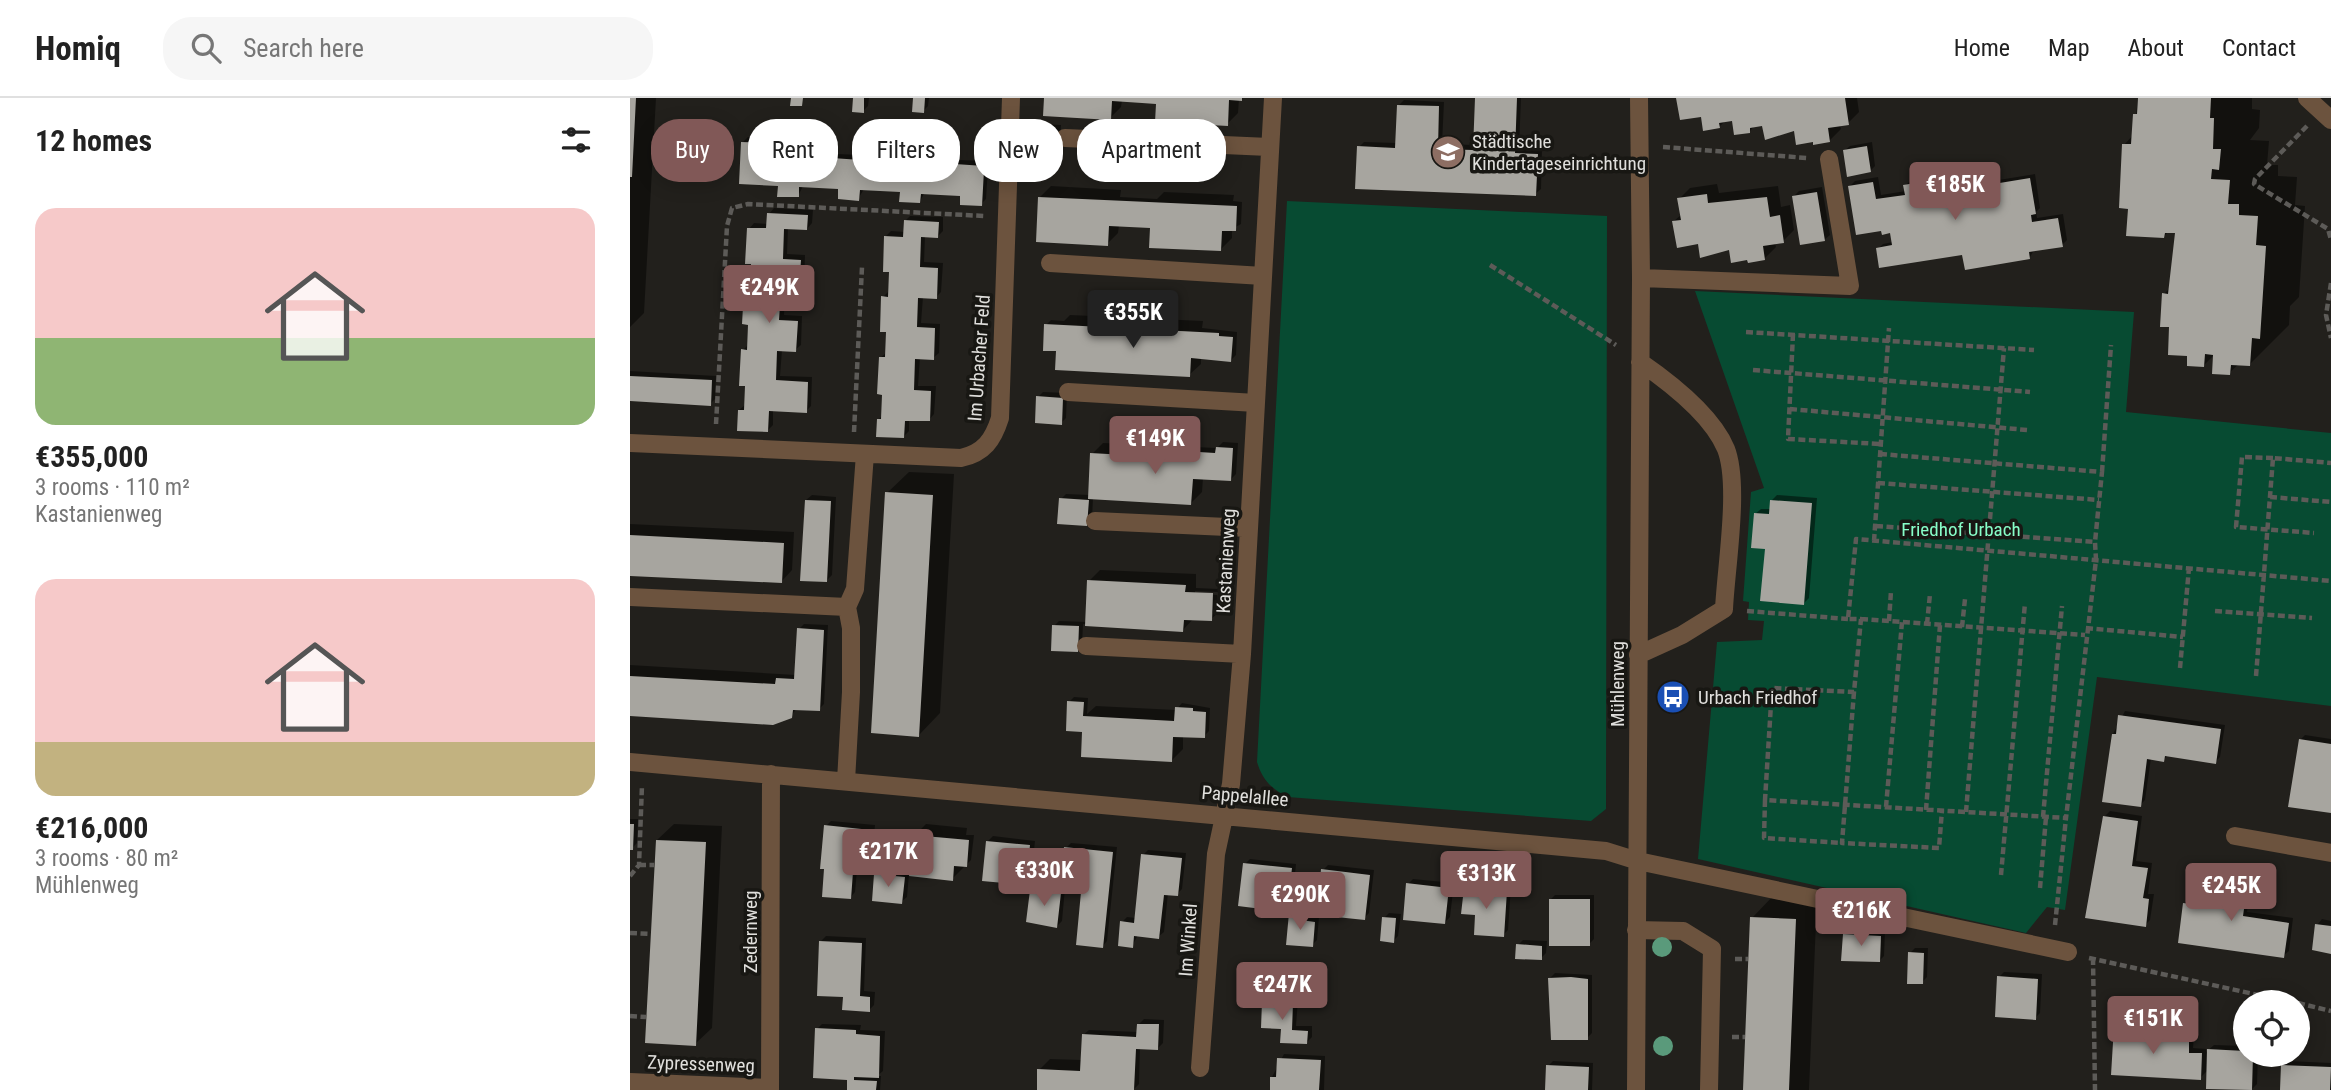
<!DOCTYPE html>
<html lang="en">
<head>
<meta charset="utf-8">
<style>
  body { margin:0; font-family:"Roboto Condensed",sans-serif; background:#f6f6f6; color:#222; height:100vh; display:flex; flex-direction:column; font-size:26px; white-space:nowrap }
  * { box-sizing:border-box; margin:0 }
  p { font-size:23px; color:#767676 }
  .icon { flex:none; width:38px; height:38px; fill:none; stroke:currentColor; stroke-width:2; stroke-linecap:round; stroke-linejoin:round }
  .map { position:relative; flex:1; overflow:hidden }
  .sheet { display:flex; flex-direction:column; background:#fff; width:630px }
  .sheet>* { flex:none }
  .hud { position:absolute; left:21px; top:21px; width:665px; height:63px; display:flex; gap:14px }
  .tools { position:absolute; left:1603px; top:892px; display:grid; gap:14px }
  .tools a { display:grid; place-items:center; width:77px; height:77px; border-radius:50%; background:#fff; box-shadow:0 4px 18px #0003; font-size:35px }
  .price { position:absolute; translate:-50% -60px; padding:0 16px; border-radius:7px; background:#815857; color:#fff; font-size:23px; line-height:46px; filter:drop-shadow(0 2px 4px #0008) }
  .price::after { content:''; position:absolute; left:50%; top:42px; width:21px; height:16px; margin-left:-10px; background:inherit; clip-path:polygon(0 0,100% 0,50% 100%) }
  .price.on { background:#222; color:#fff }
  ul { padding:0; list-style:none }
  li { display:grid; align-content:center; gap:14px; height:371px; padding:0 35px }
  li span { display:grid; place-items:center; height:217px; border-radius:21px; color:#555 }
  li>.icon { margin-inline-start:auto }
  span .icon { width:126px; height:126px; fill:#fffc; stroke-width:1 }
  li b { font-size:30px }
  h2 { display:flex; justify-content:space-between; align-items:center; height:84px; padding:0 35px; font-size:30px }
  .chip { padding:0 24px; border-radius:28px; background:#fff; box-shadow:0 4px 18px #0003; font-size:24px; line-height:63px }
  .chip.on { background:#815857; color:#fff }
  header { display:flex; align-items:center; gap:42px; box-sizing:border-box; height:98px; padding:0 35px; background:#fff; border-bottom:2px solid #e0e0e0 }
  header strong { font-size:33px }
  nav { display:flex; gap:38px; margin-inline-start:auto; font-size:24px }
  .search { width:490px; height:63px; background:#f6f6f6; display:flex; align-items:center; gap:18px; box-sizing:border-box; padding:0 24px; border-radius:28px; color:#767676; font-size:26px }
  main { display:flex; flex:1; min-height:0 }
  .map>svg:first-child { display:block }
</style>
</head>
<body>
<header>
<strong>Homiq</strong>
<div class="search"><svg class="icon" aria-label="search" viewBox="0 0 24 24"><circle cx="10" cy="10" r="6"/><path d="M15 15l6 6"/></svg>Search here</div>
<nav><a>Home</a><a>Map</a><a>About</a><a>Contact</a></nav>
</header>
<main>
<section class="sheet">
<h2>12 homes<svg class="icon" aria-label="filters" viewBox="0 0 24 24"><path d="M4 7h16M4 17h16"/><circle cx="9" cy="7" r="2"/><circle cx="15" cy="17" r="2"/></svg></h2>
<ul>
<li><span style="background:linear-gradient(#f6c9c9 60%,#8fb573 0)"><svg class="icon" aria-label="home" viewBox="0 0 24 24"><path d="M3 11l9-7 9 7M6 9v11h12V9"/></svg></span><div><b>€355,000</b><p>3 rooms · 110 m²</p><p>Kastanienweg</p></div></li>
<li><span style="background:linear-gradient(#f6c9c9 75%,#c2b280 0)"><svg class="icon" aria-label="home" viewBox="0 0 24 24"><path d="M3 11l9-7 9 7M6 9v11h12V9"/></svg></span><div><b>€216,000</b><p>3 rooms · 80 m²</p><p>Mühlenweg</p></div></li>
</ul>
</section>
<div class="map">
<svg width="1701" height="992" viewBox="0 0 1701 992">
  <rect width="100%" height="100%" fill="#22201c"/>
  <!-- green -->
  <path fill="#074b32" d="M657 103 977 118 976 711 961 723 658 699C641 691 632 681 627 664Z
    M1065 193 1504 214 1496 314 1701 335V608L1467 579 1435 812 1417 809 1396 835 1068 761 1087 544 1132 542 1134 523 1118 522 1119 504 1113 503 1121 394 1134 390Z"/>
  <!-- shadow -->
  <path fill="#0007" d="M0 0H26L14 215 0 229Z
    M224 0H239L238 8 233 13Z
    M285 0H299L298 8 293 13Z
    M416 0H613L609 1 608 15 597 26 528 1 492 2 491 9 480 20Z
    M846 0H891L889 50 912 51 911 91 905 96 729 49 734 44 767 45 769 7 774 2 814 4 812 46 844 47Z
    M1048 0H1227L1229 14 1218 25 1210 27 1211 31 1200 42 1134 26 1125 27 1120 33 1103 21 1095 23 1089 29Z
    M1508 0H1622V11L1630 12 1629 30 1620 42 1639 43 1637 67H1648V78L1667 79 1665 107 1675 108 1669 199 1660 208 1659 227 1619 267 1609 266 1599 275 1585 256 1574 267 1559 256 1541 227 1534 196 1540 190 1547 133H1539L1534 138 1500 109 1494 47 1504 36Z
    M405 26 431 27 430 39 425 44 400 32Z
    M118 39 146 41 145 53 173 54V47L178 42 207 44 206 56 233 57 234 50 239 45 269 46 268 59 294 60 295 53 300 48 330 50 329 62 356 63 357 46 362 41H372L371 66 366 71 358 70 356 101 351 106 332 96 295 94 290 103 272 93 234 91 228 101 210 90 173 88 168 98 150 86 113 44Z
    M1242 44 1245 68 1240 73 1214 53 1220 48Z
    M1341 73 1344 86 1405 76 1410 110 1406 114 1407 120 1433 116 1437 142 1432 147 1404 152 1400 159 1248 151 1253 146 1263 144 1261 133 1220 88 1225 83 1248 79 1251 97 1276 93 1275 88 1280 83Z
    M1087 86 1089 95 1148 88 1151 109 1160 107 1164 132 1153 143 1145 145 1146 149 1135 160 1100 149 1069 144 1044 123 1052 116 1049 101 1060 90Z
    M421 88 491 92 490 99 527 101 534 94 604 97 603 103 612 104 611 126 602 131V140L591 151 522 128 489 127 488 135 477 146 410 99Z
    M1192 89 1200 137 1194 142 1164 98 1169 93Z
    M144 110 183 112 182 125 177 131 158 130 157 156 175 157 174 186 169 191H155L154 217 172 218 171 247 165 252H152L150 278 182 279 181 308 176 313 143 311V327L137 333 109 312 115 307 117 287 113 252 118 247 120 225 116 191 121 186 123 164 119 131 124 125 138 126 139 116Z
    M280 118 313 119V133L308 138H295L294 164 313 165 311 194 306 199H293L291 225 310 226 309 255 303 260 290 259 288 288H306L304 316 299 322 279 321V333L274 338 248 322 253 317 250 260 256 255 258 233 253 199 258 194 261 172 256 138 261 133 275 134V123Z
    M440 217 573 223 572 230 607 234 606 257 601 262 571 259V266L559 277 428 252 416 227 421 222 434 223Z
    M0 273 86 278 85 301 80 306 0 302Z
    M413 294 437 295 436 320 431 325 408 299Z
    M593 344 608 345 606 376 601 381 573 380 572 394 561 405 463 400 462 421 457 426 431 401 436 396 460 397 462 356 473 345 587 350Z
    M279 374 324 376 310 615 289 637 257 395Z
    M182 397 206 399 202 477 197 482 176 402Z
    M1147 397 1187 400 1179 500 1173 506 1125 416 1131 411H1141L1142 402Z
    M0 426 164 434 162 472 151 484 0 476Z
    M470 472 566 476V490L588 491V494L565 493V496L587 497V516L581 521 564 520 553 532 453 526 452 547 424 528 429 523 457 524 459 483Z
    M174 526 198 527 194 606 189 611 167 610 161 618 0 617V567L166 577 169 531Z
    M444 599 458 600 457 616 466 608 546 612 552 605 580 610 579 633 574 638H553V651L542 662 454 629 439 604Z
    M1495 613 1595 627 1590 659 1585 664 1538 657 1533 662 1521 660 1515 702 1510 707 1483 636Z
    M1675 637 1701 641V713L1670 642Z
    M1480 713 1512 718 1506 763 1522 765 1518 796H1524L1520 822 1515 827 1474 719Z
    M0 721H8L7 745 2 750Z
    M201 723 245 727 241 768 236 773 227 772 225 794 220 800 196 728Z
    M44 726 92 728 82 930 65 946 27 742Z
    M296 726 337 730 336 737H344L341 762 322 781 279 776 277 799 271 804 246 777 251 772 281 774 285 737Z
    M363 738 405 743 401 780 396 786 358 743Z
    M441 745 487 749 477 843 472 849 453 792 435 790 432 823 427 828 401 793 406 788 432 790 436 750Z
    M518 752 556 755 552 791 547 796 538 795 534 834 528 839 508 837 502 848 492 824 497 819 506 820 513 757Z
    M620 761 666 766 662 807 657 812 615 766Z
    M698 767 744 772 739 815 734 820 693 772Z
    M1589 774 1622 778 1617 814 1663 820 1659 853 1653 858 1555 805 1560 800 1580 803 1584 779Z
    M783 781 824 785 820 819 815 824 778 786Z
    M841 785 881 788 878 832 873 837 847 815 835 790Z
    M925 797H964V841L959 846 920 802Z
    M1143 798 1187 800 1179 992H1114L1122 820Z
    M665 811 676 812 675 817 689 819 687 842 682 847 660 816Z
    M759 815 771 816 768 838 763 843 754 820Z
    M1692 821 1701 823V854L1687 827Z
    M1219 832 1255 833 1254 858 1249 863 1214 837Z
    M196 838 236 840 234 893 245 894 244 907 239 912 191 843Z
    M893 842 917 843 916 855 911 860 888 847Z
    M1285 850H1298L1297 879 1292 884 1280 855Z
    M1374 874 1412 876 1410 915 1405 920 1369 879Z
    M925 875 962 877V935L957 940 920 880Z
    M639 899 668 901 666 928H682V939L677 944 653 929 634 905Z
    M514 921 534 922 533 945 528 950 510 949 509 986 504 991 408 992 409 972 420 961 452 962 453 937 459 932 508 934 509 926Z
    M1490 923 1510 924V932L1564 936 1563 950 1576 951V954L1584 947 1615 948V957H1628L1627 986 1622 991 1578 972 1570 980 1485 928Z
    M192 926 231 927 230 932 255 933 253 973 247 978H251L250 992H218L219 980 187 931Z
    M654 956 695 958 694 992H641L642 979Z
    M923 963 963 965 962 992H917L918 968Z
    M1658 963 1701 965V992H1652L1653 968Z"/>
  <!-- building -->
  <path fill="#a7a59f" d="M0 0H6L2 79H0Z
    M161 0H173L172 8H160Z
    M223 0H234V15L222 14Z
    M283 0H295L294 15 282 14Z
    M414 0H612V3L599 2 598 28 525 24 526 6 512 5 482 3 481 22 413 18Z
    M845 0H887L885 55 908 56 906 98 725 91 727 48 765 50 767 7 809 8 808 51 843 52Z
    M1046 0H1215L1219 27 1198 30 1200 44 1183 47V44L1166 47 1164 33 1135 42 1132 28 1120 30V35L1104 37 1102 23 1089 25 1090 30 1073 33 1071 19 1050 22Z
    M1508 0H1581L1580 20H1584L1583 51H1591L1589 72 1582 71 1581 81 1600 82 1598 106H1609V117L1628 118 1626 147 1636 148 1630 241 1622 240 1620 268 1601 267 1600 277 1582 276 1583 257 1575 256 1574 269 1557 268V258L1538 257 1539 229H1530L1532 195 1538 196 1545 135H1535L1534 140 1496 138 1498 111 1489 110 1492 46H1501L1503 16H1507Z
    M398 31 427 32 426 46 397 45Z
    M111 44 142 45 141 57 171 59V47L203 48 202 60 231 62 232 49 265 51 264 63 292 65 293 52 325 55V66L354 68 355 45H368L366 73 354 72 352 108 330 107V98L291 96 290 105 269 104 270 94 230 92 229 103 208 101V91L169 89V99H147L148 88 109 86Z
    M1237 48 1241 74 1217 79 1213 52Z
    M1336 77 1339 90 1400 80 1406 116 1401 117 1402 124 1428 120 1433 149 1399 154 1400 161 1335 172 1332 157 1249 170 1246 150 1262 147 1260 135 1252 137 1251 133 1226 137 1218 88 1243 84 1246 101 1275 97 1273 87Z
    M1187 94 1195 143 1170 147 1162 98Z
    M1077 96 1078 105 1137 99 1140 119 1150 117 1154 145 1133 148 1135 162 1118 165 1117 162 1101 165 1099 152 1070 160 1068 146 1047 150 1042 123 1051 122 1047 100Z
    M408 99 607 108 606 133H592L591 153 519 150 520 130 479 128 478 148 406 144Z
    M137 115 178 117 177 132 154 131 153 161 171 162 169 193 151 192 149 222 168 223 166 254 147 253 146 282 178 284 177 315 139 313 138 334 107 333 108 312H114L115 288H109L111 251 117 252 118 227 112 226 114 191H120L121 166H115L117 130H136Z
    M274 122 309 124 308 140 291 139 290 169 308 170 307 201 288 200 287 229 305 230 304 262 285 261 284 292 301 293 300 323H275L274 340 246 339 247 321H251L252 297 247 296 249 259H255L256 234H250L251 198 258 199 259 174H253L254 138 273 139Z
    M414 226 589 235V238L603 239 601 264 561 260 560 279 425 272 426 253H413Z
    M0 278 82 282 81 308 0 303Z
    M406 298 433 300 432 327 405 325Z
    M586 349 603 350 601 383 563 381 561 407 458 401 460 355 569 361V354L585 355Z
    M255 394 303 397 289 639 241 635Z
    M429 400 459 402 457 428 427 426Z
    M175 402 201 403 197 484 170 483Z
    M1140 402 1182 405 1174 507 1130 503 1135 451 1121 450 1124 415 1139 416Z
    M0 437 154 445 152 485 0 478Z
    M457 482 556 487 555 494 583 495 582 523 554 522 553 534 455 528Z
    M422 527 449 528 448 554 421 553Z
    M167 530 194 532 190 613 163 612 162 620 143 627 0 618V578L145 586 146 580 164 581Z
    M437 603 454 604 453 618 544 623 545 609 563 610V613L576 614 575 640 543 639 542 664 451 659 452 634 436 633Z
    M1488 617 1591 631 1586 666 1535 658 1534 664 1517 661 1511 709 1472 704 1482 636H1486Z
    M1669 641 1701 646V715L1658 709Z
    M1473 718 1508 723 1502 768 1518 770 1513 800 1519 801 1516 829 1455 820Z
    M0 726H4L3 752H0Z
    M194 727 241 732 237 775 223 774 221 801 192 799 194 771H190Z
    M283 737 339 742 337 769 324 768 323 783 279 778Z
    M26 742 76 744 66 948 15 945Z
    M356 743 400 747 396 787 352 783Z
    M434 749 483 754 473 850 446 847 451 794 430 792Z
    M511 756 552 760 548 798 534 797 529 841 504 838 503 850 488 848 490 823 504 825Z
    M613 765 662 770 657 814 608 808Z
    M691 771 740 777 735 822 687 817Z
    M244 776 275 779 272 806 242 803Z
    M1582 778 1618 783 1613 818 1659 825 1654 860 1548 845 1553 805 1578 808Z
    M776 785 819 790 815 826 773 822Z
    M834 790 877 793 874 839 844 837 845 817 831 816Z
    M400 792 431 795 427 830 396 824Z
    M919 801H960V848H919Z
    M659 815 672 817 671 822 685 824 683 849 656 847Z
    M752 819 766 820 764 845 750 843Z
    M1120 819 1166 821 1159 992H1113Z
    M1685 826 1701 828V856L1682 852Z
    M1213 836 1251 838 1250 864 1211 863Z
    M189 843 232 845 230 898 240 899V914L212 912 213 899 187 898Z
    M886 846 912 848V862L885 861Z
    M1278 854 1294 855 1293 886H1277Z
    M1367 878 1408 881 1406 922 1365 919Z
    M941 879 958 881V942H921L918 880Z
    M632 904 663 905 662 932 678 933 677 946 650 945 651 931 631 930Z
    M507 926H529L528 952 506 951 504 992H407V971L450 973 452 936 506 939Z
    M1484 928H1506L1505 937 1559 940V955H1572L1571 982 1481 977Z
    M185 930 226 932V936L250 938 249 980 224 979V982L247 983 246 992H217V982L183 980Z
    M1577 951 1615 953V957H1623L1622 992 1576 991Z
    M647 960 691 962 689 992H640V979H646Z
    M916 967 959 969 958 992H915Z
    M1651 967 1701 969 1700 992H1650Z"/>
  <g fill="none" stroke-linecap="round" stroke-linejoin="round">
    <!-- path -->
    <path stroke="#5d5b58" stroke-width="4.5" stroke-dasharray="7 3.5" stroke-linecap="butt" d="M1677 28 1625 81 1624 86 1698 131 1701 142
      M1033 49 1177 60
      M860 167 986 247
      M1701 185 1696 217 1701 240
      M1116 234 1404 252
      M1163 236 1158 341 1251 346
      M1123 272 1400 294
      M1160 311 1397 332
      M86 326 97 128 102 110 118 106 355 118
      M224 334 232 169
      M1250 356 1472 374 1465 444 1466 462 1436 720 1135 702 1142 590 1224 594 1231 521H1218L1226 441C1385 455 1543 469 1701 483
      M1643 360 1612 359 1606 429 1684 435
      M1472 374 1481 247
      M1248 385 1469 402
      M1640 399 1701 404
      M1246 428 1465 444
      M1244 443 1259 230
      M1117 513 1218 521
      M1585 513 1682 520
      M1231 521 1455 537
      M1259 523 1261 493
      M1297 526 1300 496
      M1332 529 1335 501
      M1456 530 1553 539
      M1550 570 1559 470
      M1626 578 1643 360 1701 365
      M1224 594 1212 745 1309 750 1312 712
      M1135 702 1134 740 1212 745
      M1256 709 1272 524
      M1296 712 1310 527
      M1336 714 1374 250
      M1413 719 1432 508
      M9 767H24
      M1371 777 1395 505
      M0 778 9 767 12 687
      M1410 790 1416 719
      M1425 827 1436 720
      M0 835 21 836
      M1459 860 1665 905
      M1463 860 1465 992
      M1105 861H1118
      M1668 905 1701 913
      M0 918 16 919
      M1102 939H1115"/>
    <!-- minor -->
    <path stroke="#6c533e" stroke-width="18" d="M1677 0 1701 22
      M435 40 639 49
      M420 165 633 178
      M1011 180 1220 188 1199 61
      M438 294 626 305
      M0 345 331 360C354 355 363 342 370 320L381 0
      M465 423 619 430
      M0 499 217 509
      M456 548 612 556
      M1008 557 1052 537 1094 511C1096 469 1110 387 1096 351 1082 317 1039 284 1010 264
      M0 664 976 753 1008 763 1438 854
      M216 683 221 594V530L217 509 225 491 235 356
      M1605 738 1701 755
      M1006 832 1053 833 1082 851 1079 992
      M570 970 586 756 601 686 612 556 643 0
      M0 984 140 990
      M140 992 141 676
      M1006 992 1011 180 1009 0"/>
  </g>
  <!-- trees -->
  <g fill="#5a9a7b">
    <circle cx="1032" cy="849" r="10"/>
    <circle cx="1033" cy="948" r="10"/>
  </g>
  <!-- icons -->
  <defs>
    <symbol id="school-disc" viewBox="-11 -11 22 22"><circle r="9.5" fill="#8d6e63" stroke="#181713"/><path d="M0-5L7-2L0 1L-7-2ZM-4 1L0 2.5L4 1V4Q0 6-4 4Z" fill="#fff"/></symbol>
    <symbol id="bus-disc" viewBox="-11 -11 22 22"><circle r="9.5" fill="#1a4fb4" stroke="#181713"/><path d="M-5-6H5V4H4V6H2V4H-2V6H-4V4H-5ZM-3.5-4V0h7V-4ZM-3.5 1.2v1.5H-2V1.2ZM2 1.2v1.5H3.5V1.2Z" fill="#fff"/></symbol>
  </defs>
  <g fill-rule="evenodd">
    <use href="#school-disc" x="799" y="35" width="38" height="38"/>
    <use href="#bus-disc" x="1024" y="580" width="38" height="38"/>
  </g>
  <g text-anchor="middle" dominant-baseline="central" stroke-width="7" stroke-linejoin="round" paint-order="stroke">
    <!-- poi labels -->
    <g font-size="19" fill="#e0dfdc" stroke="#181713" text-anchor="start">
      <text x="842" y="43">Städtische<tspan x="842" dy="22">Kindertageseinrichtung</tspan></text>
      <text x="1068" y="599">Urbach Friedhof</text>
    </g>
    <!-- street labels -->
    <g font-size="19" fill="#e0dfdc" stroke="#181713">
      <text transform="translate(349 260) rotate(-86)">Im Urbacher Feld</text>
      <text transform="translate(596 463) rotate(-87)">Kastanienweg</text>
      <text transform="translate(987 586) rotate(-90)">Mühlenweg</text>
      <text transform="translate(615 698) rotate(5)">Pappelallee</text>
      <text transform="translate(120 834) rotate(-90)">Zedernweg</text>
      <text transform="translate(558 842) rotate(-86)">Im Winkel</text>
      <text transform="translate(71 966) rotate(2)">Zypressenweg</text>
    </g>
    <!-- park labels -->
    <g font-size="19" fill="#87fdc8" stroke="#181713">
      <text x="1331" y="431">Friedhof Urbach</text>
    </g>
  </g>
</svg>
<div class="tools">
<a><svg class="icon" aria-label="locate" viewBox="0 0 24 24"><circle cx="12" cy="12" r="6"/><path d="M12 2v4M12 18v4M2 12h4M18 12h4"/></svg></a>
</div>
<b class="price" style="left:1325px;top:124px">€185K</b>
<b class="price" style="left:139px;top:227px">€249K</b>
<b class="price on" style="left:503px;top:252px">€355K</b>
<b class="price" style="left:525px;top:378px">€149K</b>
<b class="price" style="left:258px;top:791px">€217K</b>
<b class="price" style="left:414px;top:810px">€330K</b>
<b class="price" style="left:856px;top:813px">€313K</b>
<b class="price" style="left:1601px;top:825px">€245K</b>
<b class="price" style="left:670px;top:834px">€290K</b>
<b class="price" style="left:1231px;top:850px">€216K</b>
<b class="price" style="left:652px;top:924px">€247K</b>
<b class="price" style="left:1523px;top:958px">€151K</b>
<div class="hud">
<a class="chip on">Buy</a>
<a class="chip">Rent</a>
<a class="chip">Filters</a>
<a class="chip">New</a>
<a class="chip">Apartment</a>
</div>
</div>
</main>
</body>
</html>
